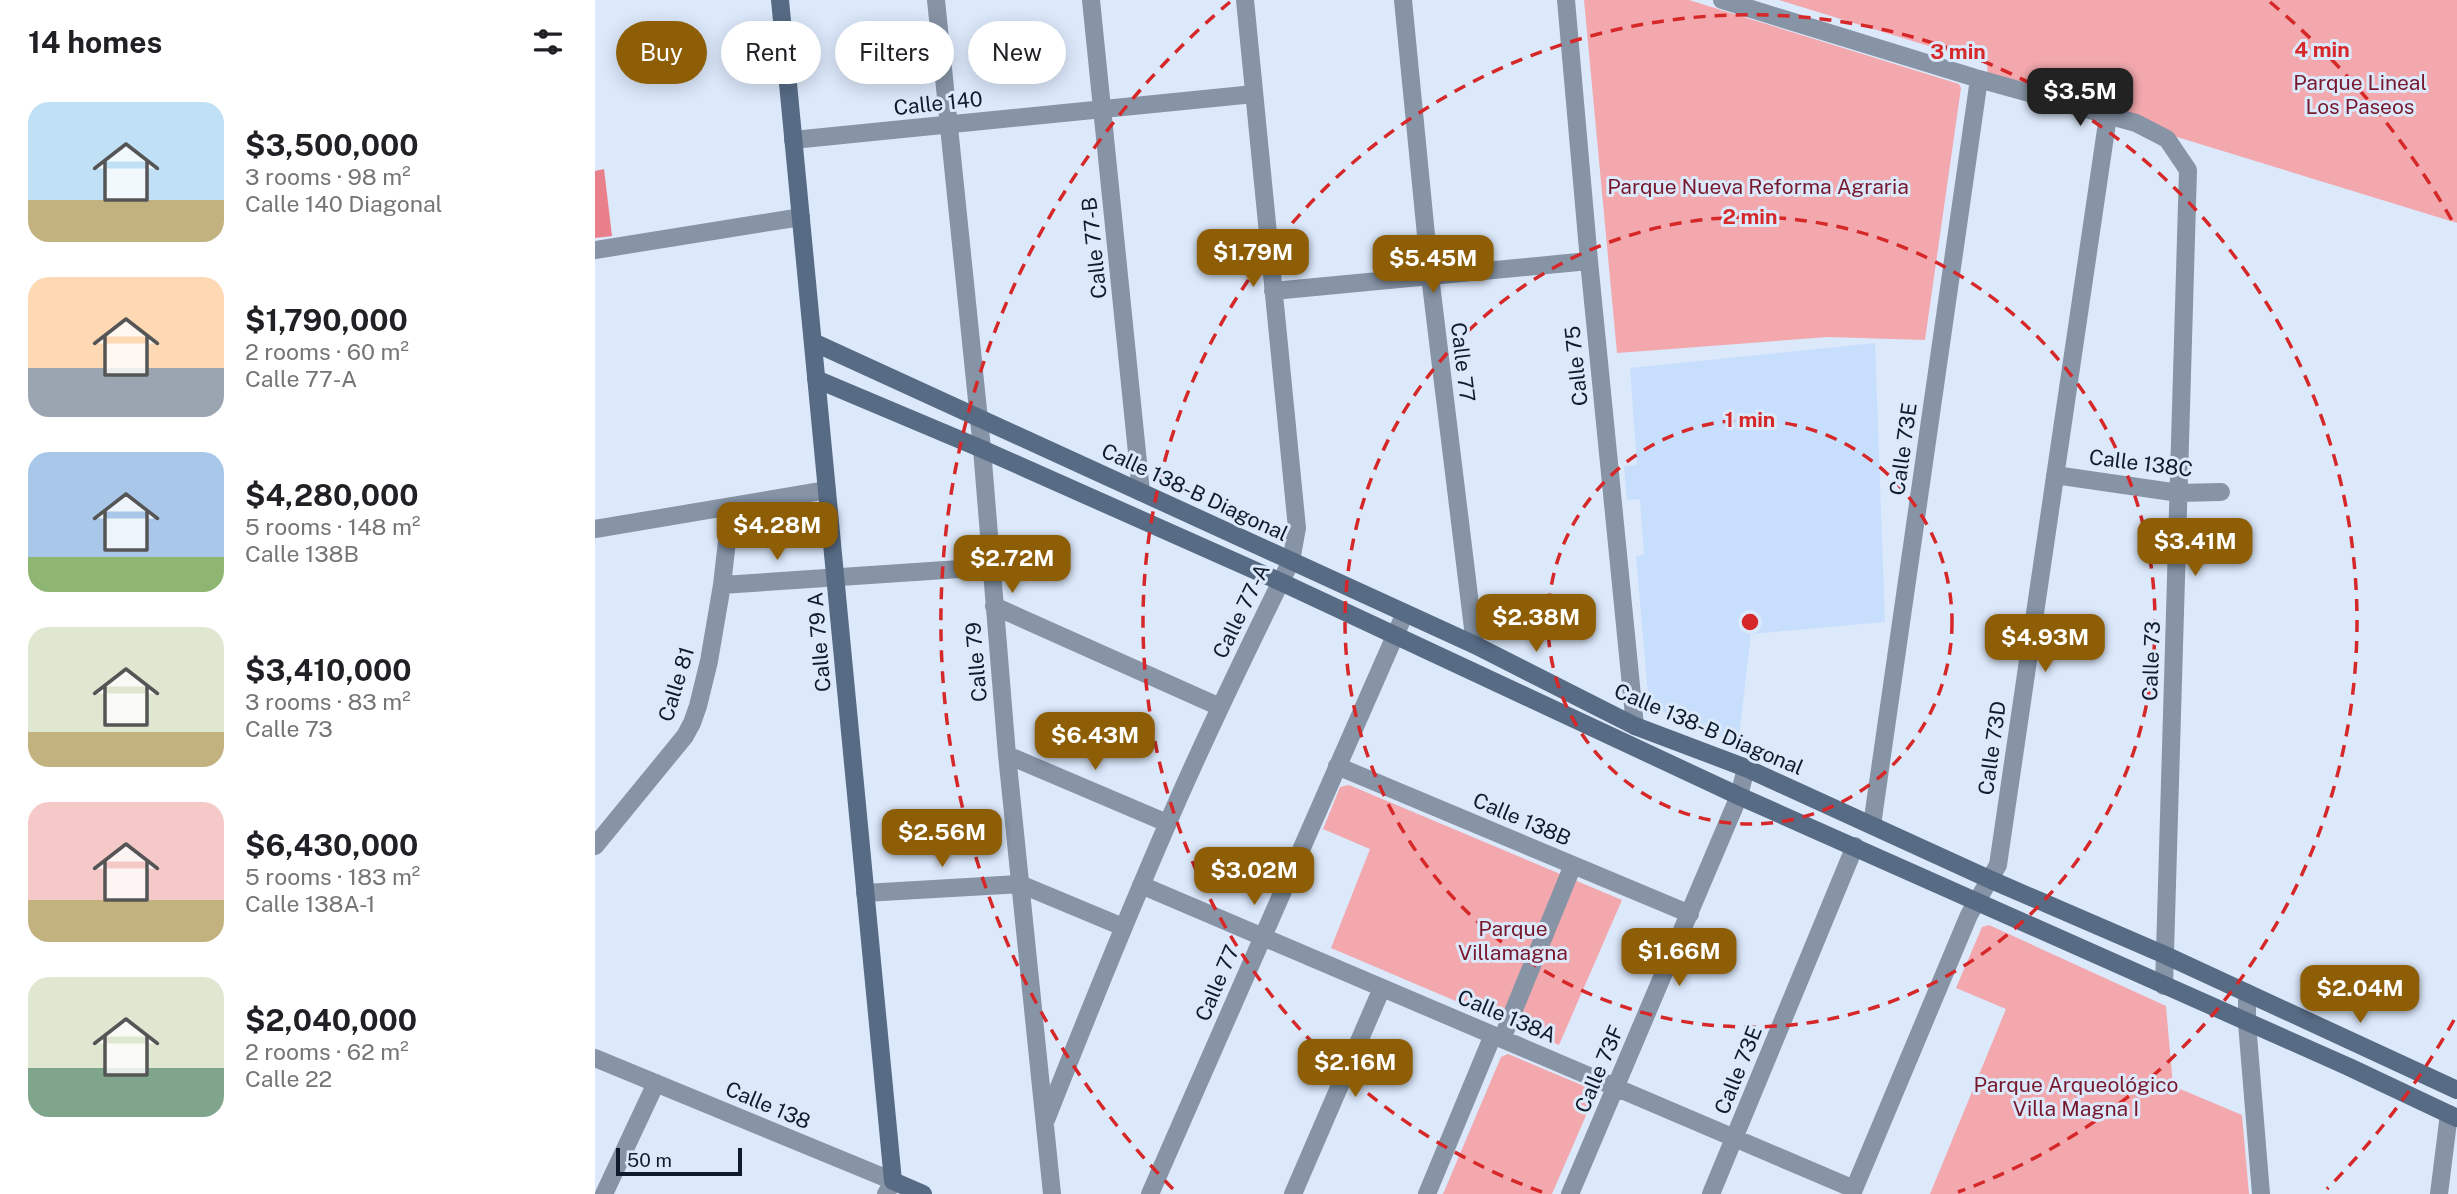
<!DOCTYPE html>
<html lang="en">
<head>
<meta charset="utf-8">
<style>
  body { margin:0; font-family:"Public Sans",sans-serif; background:#f2f2f2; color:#202124; height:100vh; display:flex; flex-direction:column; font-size:26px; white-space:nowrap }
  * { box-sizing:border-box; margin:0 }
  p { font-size:23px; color:#757577 }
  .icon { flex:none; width:38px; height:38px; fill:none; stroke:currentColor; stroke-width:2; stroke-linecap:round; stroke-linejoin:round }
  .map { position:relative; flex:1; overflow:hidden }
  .drawer { display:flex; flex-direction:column; background:#fff; width:595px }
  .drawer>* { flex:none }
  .top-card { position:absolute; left:21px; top:21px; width:665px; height:63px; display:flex; gap:14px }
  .scale { position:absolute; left:21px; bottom:18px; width:126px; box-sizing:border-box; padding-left:7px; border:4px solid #0f1c2b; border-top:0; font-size:19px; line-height:24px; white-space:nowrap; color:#0f1c2b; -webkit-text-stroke:5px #dce9fb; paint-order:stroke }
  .price { position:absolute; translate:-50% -60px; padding:0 16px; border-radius:14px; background:#8d5e06; color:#fff; font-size:23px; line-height:46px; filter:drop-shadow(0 2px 4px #0008) }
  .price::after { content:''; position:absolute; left:50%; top:42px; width:21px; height:16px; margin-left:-10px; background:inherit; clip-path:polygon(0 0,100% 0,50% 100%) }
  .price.current { background:#222; color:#fff }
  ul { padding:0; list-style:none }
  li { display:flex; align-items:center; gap:21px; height:175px; padding:0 28px }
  li span { display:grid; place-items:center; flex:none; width:196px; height:140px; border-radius:21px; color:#555 }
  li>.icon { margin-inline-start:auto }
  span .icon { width:84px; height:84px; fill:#fffc; stroke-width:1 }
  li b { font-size:30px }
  h2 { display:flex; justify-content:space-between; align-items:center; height:84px; padding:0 28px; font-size:30px }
  .chip { padding:0 24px; border-radius:32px; background:#fff; box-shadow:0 4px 18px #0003; font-size:24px; line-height:63px }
  .chip.current { background:#8d5e06; color:#fff }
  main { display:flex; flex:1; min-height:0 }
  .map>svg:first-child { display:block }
</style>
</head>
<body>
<main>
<section class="drawer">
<h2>14 homes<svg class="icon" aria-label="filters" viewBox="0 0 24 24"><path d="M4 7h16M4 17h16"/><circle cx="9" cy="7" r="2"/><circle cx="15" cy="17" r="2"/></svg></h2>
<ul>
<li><span style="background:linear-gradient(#bfe0f5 70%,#c2b280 0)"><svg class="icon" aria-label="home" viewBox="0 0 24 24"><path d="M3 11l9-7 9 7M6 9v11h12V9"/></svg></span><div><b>$3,500,000</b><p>3 rooms · 98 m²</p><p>Calle 140 Diagonal</p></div></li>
<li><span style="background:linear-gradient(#ffd9b3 65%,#9aa5b1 0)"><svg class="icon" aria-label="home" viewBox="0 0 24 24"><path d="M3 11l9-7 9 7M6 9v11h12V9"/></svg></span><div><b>$1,790,000</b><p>2 rooms · 60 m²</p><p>Calle 77-A</p></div></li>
<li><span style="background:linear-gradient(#a9c7e8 75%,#8fb573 0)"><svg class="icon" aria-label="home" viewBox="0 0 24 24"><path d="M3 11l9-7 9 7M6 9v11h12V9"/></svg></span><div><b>$4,280,000</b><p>5 rooms · 148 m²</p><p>Calle 138B</p></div></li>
<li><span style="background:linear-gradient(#dfe7d0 75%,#c2b280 0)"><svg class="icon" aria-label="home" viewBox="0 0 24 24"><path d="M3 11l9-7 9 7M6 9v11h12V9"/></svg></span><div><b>$3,410,000</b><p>3 rooms · 83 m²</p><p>Calle 73</p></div></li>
<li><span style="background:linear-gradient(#f6c9c9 70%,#c2b280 0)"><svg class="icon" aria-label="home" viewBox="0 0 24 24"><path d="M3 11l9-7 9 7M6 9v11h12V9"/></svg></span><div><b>$6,430,000</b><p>5 rooms · 183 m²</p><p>Calle 138A-1</p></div></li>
<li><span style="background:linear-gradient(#dfe7d0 65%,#7fa58c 0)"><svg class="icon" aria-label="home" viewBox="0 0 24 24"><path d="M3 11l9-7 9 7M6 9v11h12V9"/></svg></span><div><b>$2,040,000</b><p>2 rooms · 62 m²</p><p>Calle 22</p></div></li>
</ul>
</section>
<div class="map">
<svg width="1862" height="1194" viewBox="0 0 1862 1194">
  <rect width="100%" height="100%" fill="#dce9fb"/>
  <!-- built -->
  <path fill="#c7defc" d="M1280 343 1290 622 1156 634 1143 745 1054 706 1041 556 1049 555 1045 499 1032 500 1029 466 1042 465 1035 368Z"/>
  <!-- green -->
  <path fill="#f2a8ad" d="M989 0H1094L1364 84 1366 88 1330 340 1233 337 1022 353Z
    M1184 0H1862V223L1393 79 1392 64Z
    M754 785 1027 900 964 1045 736 948 775 849 728 829 745 787Z
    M1394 925 1571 1006 1578 1086 1647 1115 1654 1194H1335L1411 1009 1361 988 1387 927Z
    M913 1054 996 1089 999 1097 957 1194H848L906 1057Z"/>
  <!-- forest -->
  <path fill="#e97f8a" d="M9 169 17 236 0 238V171Z"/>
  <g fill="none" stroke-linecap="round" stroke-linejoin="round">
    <!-- street -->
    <path stroke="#8694a6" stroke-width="18" d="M341 0 387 449 412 755 457 1194
      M496 0 546 492
      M808 0 835 276 880 645
      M971 0 994 261 1040 726
      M1127 0 1384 79 1541 123 1572 139 1593 170 1569 986
      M198 140 659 94
      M0 250 206 217
      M678 291 994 261
      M1460 475 1584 493 1626 492
      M0 529 232 490
      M127 585 395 567
      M399 606 625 707
      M412 755 572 823
      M742 766 1095 914
      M1277 825 1384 79
      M0 846 90 736 97 723 103 706 114 661 127 585 136 506
      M546 885 1259 1189
      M270 893 425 884 528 927
      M1652 993V1023L1666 1194
      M907 1039 978 865
      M0 1058 298 1181 291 1194
      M451 1120C490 1021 530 922 572 825 610 736 653 648 696 561L702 528 650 0
      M9 1194 61 1083
      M555 1194 810 613
      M698 1194 787 988
      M832 1194 898 1035
      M975 1194 1144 796 1151 768
      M1116 1194 1260 846
      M1257 1194 1374 915 1403 865 1513 116
      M1844 1194 1854 1114"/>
    <!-- secondary -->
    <path stroke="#576b85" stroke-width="18" d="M185 0 298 1181 328 1194
      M218 342 880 645 1040 726 1151 768 1394 879 1570 955 1862 1090
      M221 379 387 449 686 582 1144 796 1754 1067 1862 1118"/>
  </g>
  <!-- distance rings -->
  <g fill="none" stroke="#d62828" stroke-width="3.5" stroke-dasharray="12 9">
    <circle cx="1155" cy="622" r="202"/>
    <circle cx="1155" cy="622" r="405"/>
    <path d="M947 1192A607 607 0 1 1 1363 1192"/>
    <path d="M1859 1020A809 809 0 0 1 1732 1189M578 1189A809 809 0 0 1 635 2M1675 2A809 809 0 0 1 1859 224"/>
  </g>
  <g text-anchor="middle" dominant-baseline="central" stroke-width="6" stroke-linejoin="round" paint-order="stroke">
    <!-- park labels -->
    <g font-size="21" fill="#77182c" stroke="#dce9fb">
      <text x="1765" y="82">Parque Lineal<tspan x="1765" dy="24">Los Paseos</tspan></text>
      <text x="1163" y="186">Parque Nueva Reforma Agraria</text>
      <text x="918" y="928">Parque<tspan x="918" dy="24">Villamagna</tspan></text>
      <text x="1481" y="1084">Parque Arqueológico<tspan x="1481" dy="24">Villa Magna I</tspan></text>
    </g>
    <!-- street labels -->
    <g font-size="21" fill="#0f1c2b" stroke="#dce9fb">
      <text transform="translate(343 103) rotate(-6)">Calle 140</text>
      <text transform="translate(499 248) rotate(-96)">Calle 77-B</text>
      <text transform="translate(868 362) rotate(83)">Calle 77</text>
      <text transform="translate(981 366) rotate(-96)">Calle 75</text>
      <text transform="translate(1308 449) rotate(-82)">Calle 73E</text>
      <text transform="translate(1546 463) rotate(7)">Calle 138C</text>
      <text transform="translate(600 492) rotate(25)">Calle 138-B Diagonal</text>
      <text transform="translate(646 611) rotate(-64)">Calle 77-A</text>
      <text transform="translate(224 642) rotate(-95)">Calle 79 A</text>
      <text transform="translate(1556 661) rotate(-88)">Calle 73</text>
      <text transform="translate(381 662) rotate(-95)">Calle 79</text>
      <text transform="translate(81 684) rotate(-73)">Calle 81</text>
      <text transform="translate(1114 729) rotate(23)">Calle 138-B Diagonal</text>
      <text transform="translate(1397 748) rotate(-82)">Calle 73D</text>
      <text transform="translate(927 819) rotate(23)">Calle 138B</text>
      <text transform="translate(622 983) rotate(-67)">Calle 77</text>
      <text transform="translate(912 1016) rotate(23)">Calle 138A</text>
      <text transform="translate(1004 1069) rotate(-67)">Calle 73F</text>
      <text transform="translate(1143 1070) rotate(-68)">Calle 73E</text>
      <text transform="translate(173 1105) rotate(23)">Calle 138</text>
    </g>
  </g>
  <circle cx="1155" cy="622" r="10" fill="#d62828" stroke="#dce9fb" stroke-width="3.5"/>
  <g font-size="21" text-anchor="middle" font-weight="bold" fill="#d62828" stroke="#dce9fb" stroke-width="6" stroke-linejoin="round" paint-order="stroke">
    <text x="1727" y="57">4 min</text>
    <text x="1363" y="59">3 min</text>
    <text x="1155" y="224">2 min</text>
    <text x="1155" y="427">1 min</text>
  </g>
</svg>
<div class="scale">50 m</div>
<b class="price current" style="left:1485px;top:128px">$3.5M</b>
<b class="price" style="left:658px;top:289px">$1.79M</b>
<b class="price" style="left:838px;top:295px">$5.45M</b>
<b class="price" style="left:182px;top:562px">$4.28M</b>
<b class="price" style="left:1600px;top:578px">$3.41M</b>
<b class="price" style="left:417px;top:595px">$2.72M</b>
<b class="price" style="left:941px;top:654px">$2.38M</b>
<b class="price" style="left:1450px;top:674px">$4.93M</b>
<b class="price" style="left:500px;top:772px">$6.43M</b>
<b class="price" style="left:347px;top:869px">$2.56M</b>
<b class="price" style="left:659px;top:907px">$3.02M</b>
<b class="price" style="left:1084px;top:988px">$1.66M</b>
<b class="price" style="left:1765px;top:1025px">$2.04M</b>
<b class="price" style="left:760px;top:1099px">$2.16M</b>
<div class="top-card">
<a class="chip current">Buy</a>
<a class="chip">Rent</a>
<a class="chip">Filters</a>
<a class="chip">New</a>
</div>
</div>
</main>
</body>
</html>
